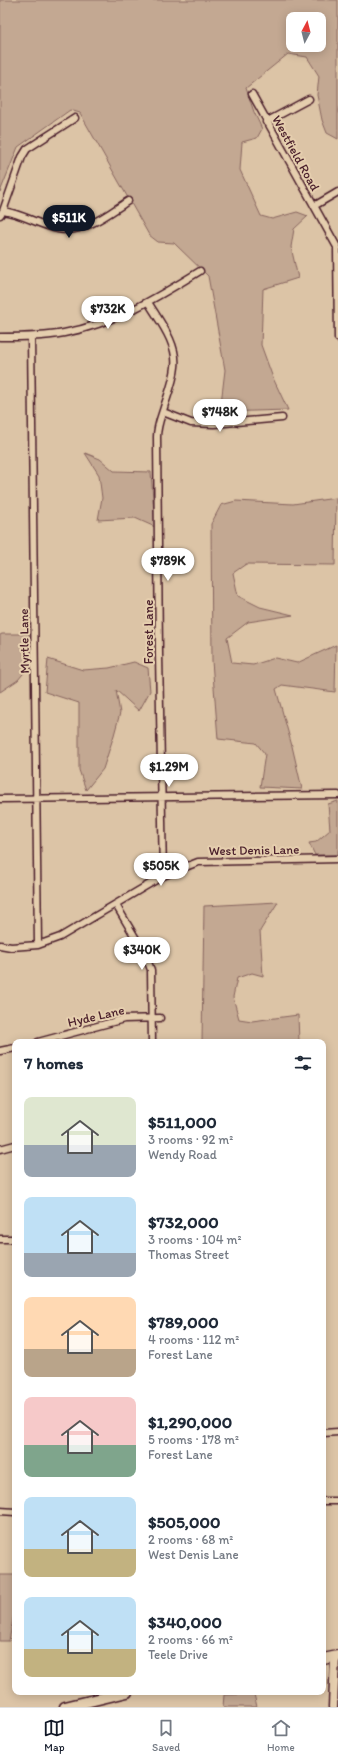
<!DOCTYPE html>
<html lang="en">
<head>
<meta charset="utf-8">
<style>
  body { margin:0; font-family:Itim,sans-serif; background:#f6f6f7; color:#1f2937; height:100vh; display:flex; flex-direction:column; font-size:15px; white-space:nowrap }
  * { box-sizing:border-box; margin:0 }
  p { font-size:13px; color:#747a83 }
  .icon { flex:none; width:22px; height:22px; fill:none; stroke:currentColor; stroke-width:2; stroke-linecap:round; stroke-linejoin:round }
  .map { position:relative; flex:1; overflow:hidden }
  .panel { position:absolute; left:12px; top:1039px; width:314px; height:656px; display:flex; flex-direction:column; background:#fff; border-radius:8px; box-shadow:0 2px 10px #0003 }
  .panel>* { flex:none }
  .needle { width:26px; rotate:7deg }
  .buttons { position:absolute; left:286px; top:12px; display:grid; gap:8px }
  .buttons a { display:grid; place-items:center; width:40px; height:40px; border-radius:8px; background:#fff; box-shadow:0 2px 10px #0003; font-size:20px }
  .price { position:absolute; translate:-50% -34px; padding:0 9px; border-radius:14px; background:#fff; color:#222; font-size:13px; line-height:26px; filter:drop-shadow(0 1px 2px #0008) }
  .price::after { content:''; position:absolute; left:50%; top:24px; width:12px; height:9px; margin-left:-6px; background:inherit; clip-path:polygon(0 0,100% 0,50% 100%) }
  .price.on { background:#111827; color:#fff }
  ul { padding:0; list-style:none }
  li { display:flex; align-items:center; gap:12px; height:100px; padding:0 12px }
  li span { display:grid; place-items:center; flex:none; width:112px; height:80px; border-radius:8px; color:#555 }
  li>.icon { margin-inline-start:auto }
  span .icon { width:48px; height:48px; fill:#fffc; stroke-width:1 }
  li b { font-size:17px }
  h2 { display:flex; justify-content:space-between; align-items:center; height:48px; padding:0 12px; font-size:17px }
  .tabs { display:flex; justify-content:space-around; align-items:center; height:56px; border-top:1px solid #e0e1e3; background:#fff; font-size:11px; color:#747a83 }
  .tabs a { display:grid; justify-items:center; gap:2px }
  .tabs .on { color:#111827 }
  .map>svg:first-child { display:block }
</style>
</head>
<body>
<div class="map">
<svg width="338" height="1707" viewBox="0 0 338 1707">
  <rect width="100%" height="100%" fill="#dcc4a6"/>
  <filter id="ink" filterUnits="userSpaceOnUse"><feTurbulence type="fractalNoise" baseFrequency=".025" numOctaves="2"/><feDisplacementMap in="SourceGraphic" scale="8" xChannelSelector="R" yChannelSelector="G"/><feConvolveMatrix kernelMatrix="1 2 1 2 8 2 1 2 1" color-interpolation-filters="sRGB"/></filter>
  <g filter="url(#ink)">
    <!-- green -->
    <path fill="#c3a892" stroke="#86645e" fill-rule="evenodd" d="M0 0H338V139L327 133 322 120 317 95 319 76 307 57 288 54 246 88 254 112 262 129 257 138 242 142 240 170 261 216 272 219 297 212 308 216 294 229 291 247 298 278 263 289 261 345 273 378 288 410 220 412 225 370 208 276 174 243 158 242 149 235 80 113 70 110 18 147 0 192ZM293 19H319V45H293Z
      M85 453 100 459 114 471 151 472 155 527 135 518 98 520 102 498 99 475Z
      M336 498 335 565 246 564 233 573 238 596 260 607 293 615 248 622 227 638 232 663 253 665 275 658 297 663 336 645 335 692 282 685 276 689 292 746 302 789 260 787 265 754 256 743 218 739 212 661 211 524 221 505 236 501 293 504Z
      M2 634H29L27 669 18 680 0 692V635Z
      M48 659 83 670 109 668 134 662 148 668 150 691 139 711 116 690 120 713 114 735 103 769 86 790 79 770V703L45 692Z
      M338 801V855H315L309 843 316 842 330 830 328 804Z
      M278 902 260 931 263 976 252 973 237 978 233 997 239 1019 252 1021 298 1015 299 1042H202L204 906Z
      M0 1575H15V1608L9 1641H0Z
      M254 1694 257 1707H223L224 1695Z"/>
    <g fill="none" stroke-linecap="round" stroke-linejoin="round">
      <defs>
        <path id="minor" d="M252 94 337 247 338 338
          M266 122 309 99
          M314 206 338 192
          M3 211C23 214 39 225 58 229 84 234 108 214 128 201
          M0 215 3 211 22 157 27 149 75 118
          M148 302C160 322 178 344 175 367 174 379 169 392 165 404 162 415 157 424 157 437L159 654 163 876
          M0 337C22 337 43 337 64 333 114 324 158 297 200 271
          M31 337 38 945
          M163 412 191 423 214 424 282 418
          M0 799 338 795
          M116 905 145 954 151 970 152 1042
          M0 945 11 947 38 945 60 937 163 876 198 862 338 859
          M38 1042 124 1019 160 1018
          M0 1051 15 1048
          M0 1149 15 1145
          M0 1239H15
          M323 1433 338 1432
          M323 1501H338
          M0 1511 15 1512"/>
        <path id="tertiary" d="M333 1707 335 1657"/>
        <path id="primary" d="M323 1659 338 1656
          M65 1707 127 1692"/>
      </defs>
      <!-- minor casing -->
      <use href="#minor" stroke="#4a1f2b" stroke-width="9"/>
      <!-- tertiary casing -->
      <use href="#tertiary" stroke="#4a1f2b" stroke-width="11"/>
      <!-- primary casing -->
      <use href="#primary" stroke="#4a1f2b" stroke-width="13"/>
      <!-- minor -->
      <use href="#minor" stroke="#e5ceae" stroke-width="6"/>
      <!-- tertiary -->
      <use href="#tertiary" stroke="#e5ceae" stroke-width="8"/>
      <!-- primary -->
      <use href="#primary" stroke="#e5ceae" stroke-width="10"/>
    </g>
  </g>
  <g text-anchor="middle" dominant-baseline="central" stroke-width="4" stroke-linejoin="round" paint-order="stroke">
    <!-- street labels -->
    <g font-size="13" fill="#4a1f2b" stroke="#e5ceae">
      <text transform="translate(296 153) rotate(61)">Westfield Road</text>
      <text transform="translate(148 632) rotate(-90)">Forest Lane</text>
      <text transform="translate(24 641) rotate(-91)">Myrtle Lane</text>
      <text transform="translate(254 850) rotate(-1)">West Denis Lane</text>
      <text transform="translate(96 1016) rotate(-13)">Hyde Lane</text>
    </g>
  </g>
</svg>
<div class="buttons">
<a><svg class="needle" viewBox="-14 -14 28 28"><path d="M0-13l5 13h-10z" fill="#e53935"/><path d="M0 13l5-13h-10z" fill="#747a83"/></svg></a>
</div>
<b class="price on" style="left:69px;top:239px">$511K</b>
<b class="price" style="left:108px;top:330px">$732K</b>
<b class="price" style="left:220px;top:433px">$748K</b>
<b class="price" style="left:168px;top:582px">$789K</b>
<b class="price" style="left:169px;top:788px">$1.29M</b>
<b class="price" style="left:161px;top:887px">$505K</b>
<b class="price" style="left:142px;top:971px">$340K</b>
<section class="panel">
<h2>7 homes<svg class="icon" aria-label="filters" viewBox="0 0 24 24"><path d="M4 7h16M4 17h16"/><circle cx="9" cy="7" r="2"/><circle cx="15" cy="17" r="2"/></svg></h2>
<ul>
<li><span style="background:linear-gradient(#dfe7d0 60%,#9aa5b1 0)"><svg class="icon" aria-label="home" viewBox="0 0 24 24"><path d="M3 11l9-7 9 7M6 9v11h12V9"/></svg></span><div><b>$511,000</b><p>3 rooms · 92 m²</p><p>Wendy Road</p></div></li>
<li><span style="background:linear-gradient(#bfe0f5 70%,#9aa5b1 0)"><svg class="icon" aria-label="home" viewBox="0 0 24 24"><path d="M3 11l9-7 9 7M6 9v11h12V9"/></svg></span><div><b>$732,000</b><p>3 rooms · 104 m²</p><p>Thomas Street</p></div></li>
<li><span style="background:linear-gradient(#ffd9b3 65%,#b9a48a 0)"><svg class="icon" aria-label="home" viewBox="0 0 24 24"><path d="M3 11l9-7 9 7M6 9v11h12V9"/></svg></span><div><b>$789,000</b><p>4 rooms · 112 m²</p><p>Forest Lane</p></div></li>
<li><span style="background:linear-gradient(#f6c9c9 60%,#7fa58c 0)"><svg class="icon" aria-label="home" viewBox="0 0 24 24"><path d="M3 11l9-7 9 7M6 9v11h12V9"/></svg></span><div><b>$1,290,000</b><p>5 rooms · 178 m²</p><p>Forest Lane</p></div></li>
<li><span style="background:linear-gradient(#bfe0f5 65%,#c2b280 0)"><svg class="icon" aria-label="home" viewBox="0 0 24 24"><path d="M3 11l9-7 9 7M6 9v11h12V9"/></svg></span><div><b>$505,000</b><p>2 rooms · 68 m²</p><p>West Denis Lane</p></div></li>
<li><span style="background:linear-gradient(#bfe0f5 65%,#c2b280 0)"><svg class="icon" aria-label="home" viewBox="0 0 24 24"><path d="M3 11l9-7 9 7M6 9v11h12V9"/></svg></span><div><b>$340,000</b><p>2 rooms · 66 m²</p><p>Teele Drive</p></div></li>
</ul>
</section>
</div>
<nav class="tabs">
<a class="on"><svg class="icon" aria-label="map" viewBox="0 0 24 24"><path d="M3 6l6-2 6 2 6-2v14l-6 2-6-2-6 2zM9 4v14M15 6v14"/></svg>Map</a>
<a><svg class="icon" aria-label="saved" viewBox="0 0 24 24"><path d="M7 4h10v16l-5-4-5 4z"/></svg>Saved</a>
<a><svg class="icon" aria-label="home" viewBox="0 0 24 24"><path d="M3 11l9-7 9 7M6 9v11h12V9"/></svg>Home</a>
</nav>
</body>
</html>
